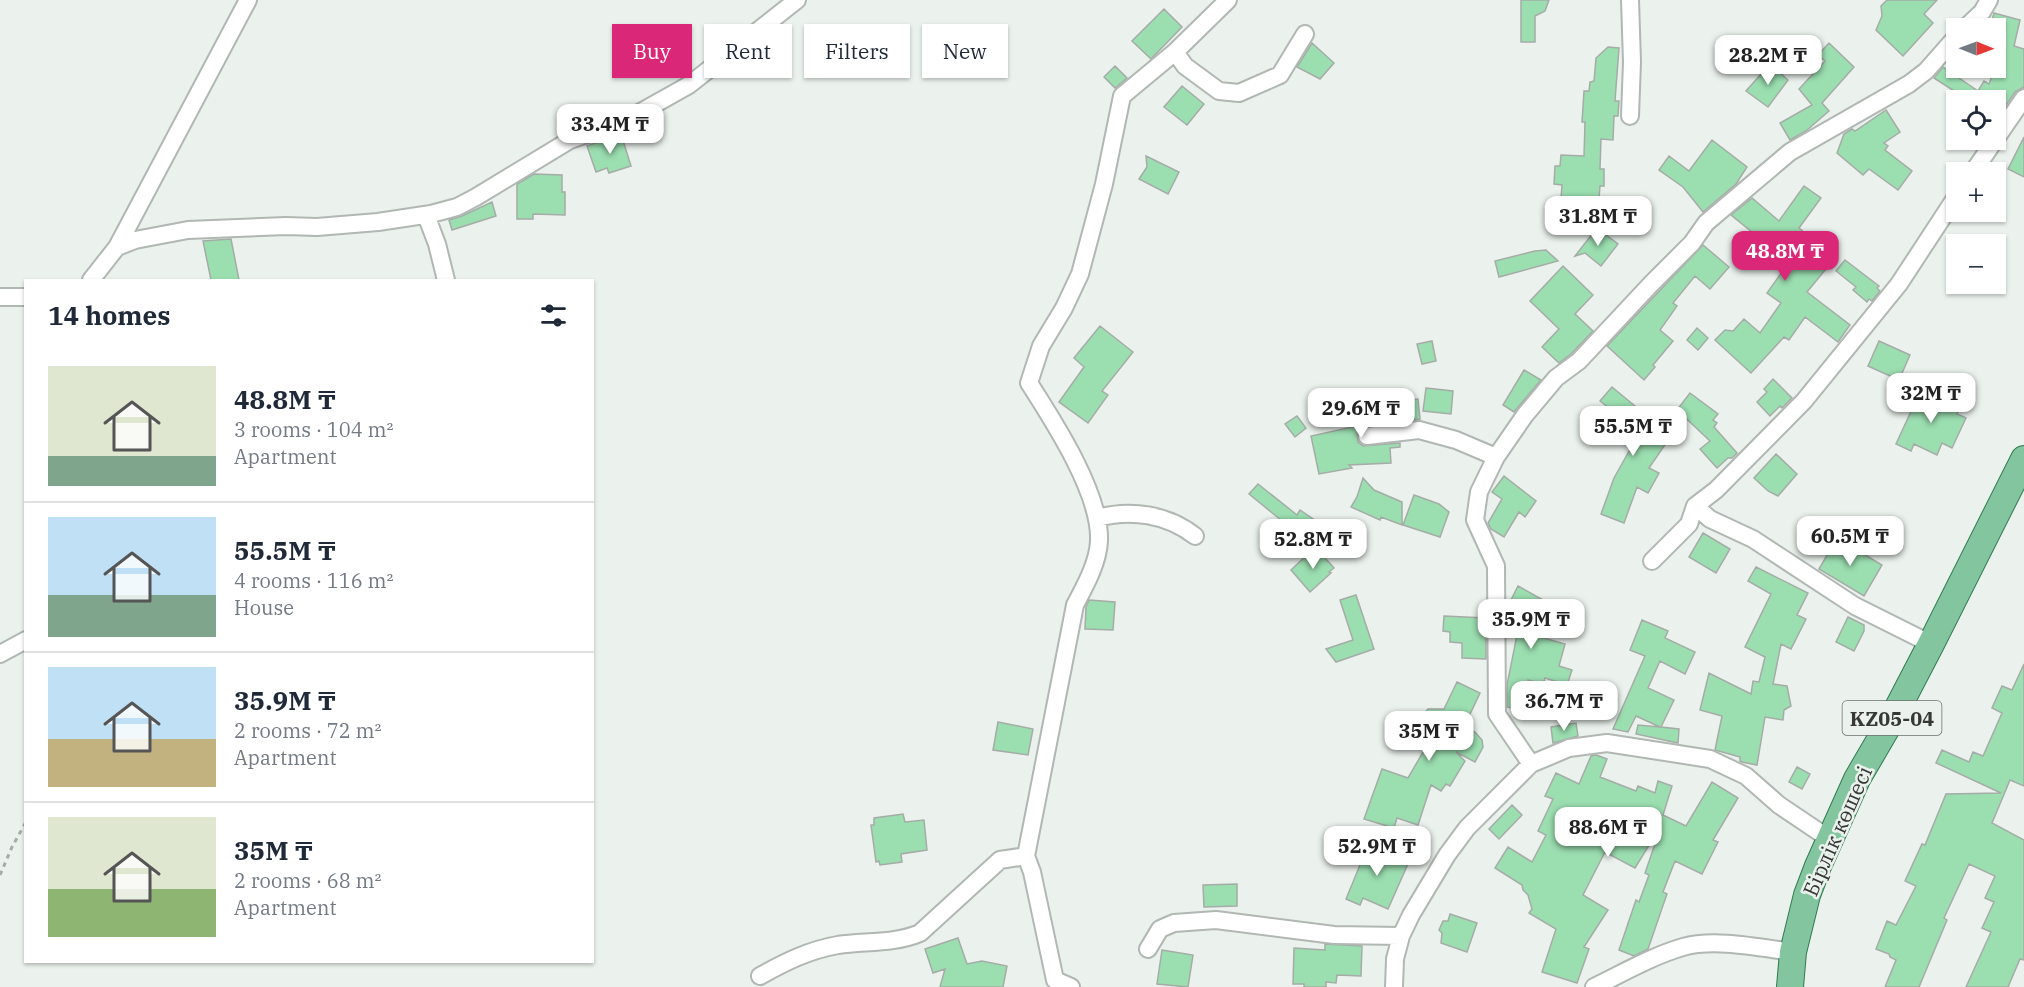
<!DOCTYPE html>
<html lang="en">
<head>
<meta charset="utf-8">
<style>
  body { margin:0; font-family:"IBM Plex Serif",serif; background:#f2f2f3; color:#1f2937; height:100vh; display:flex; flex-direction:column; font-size:22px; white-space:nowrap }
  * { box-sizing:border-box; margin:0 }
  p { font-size:20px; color:#747a83 }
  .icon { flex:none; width:33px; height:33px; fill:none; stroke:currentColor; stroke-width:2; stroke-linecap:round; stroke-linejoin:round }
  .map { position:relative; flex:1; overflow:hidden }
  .details { position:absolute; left:24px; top:279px; width:570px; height:684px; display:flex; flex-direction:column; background:#fff; border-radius:0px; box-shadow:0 2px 4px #0004 }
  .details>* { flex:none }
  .guide { position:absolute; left:612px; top:24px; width:570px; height:54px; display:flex; gap:12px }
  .needle { width:39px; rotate:91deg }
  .buttons { position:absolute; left:1946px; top:18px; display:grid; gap:12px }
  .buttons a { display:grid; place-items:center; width:60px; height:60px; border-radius:0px; background:#fff; box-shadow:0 2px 4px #0004; font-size:30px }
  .price { position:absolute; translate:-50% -51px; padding:0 14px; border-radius:12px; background:#fff; color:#222; font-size:20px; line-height:39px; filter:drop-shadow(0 2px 3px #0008) }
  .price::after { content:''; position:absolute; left:50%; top:36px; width:18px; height:14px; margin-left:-9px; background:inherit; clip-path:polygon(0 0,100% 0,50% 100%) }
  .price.selected { background:#db2777; color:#fff }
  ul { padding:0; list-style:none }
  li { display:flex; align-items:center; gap:18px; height:150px; padding:0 24px }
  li+li { border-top:2px solid #e0e1e3 }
  li span { display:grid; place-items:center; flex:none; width:168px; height:120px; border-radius:0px; color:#555 }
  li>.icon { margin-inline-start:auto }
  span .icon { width:72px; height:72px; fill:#fffc; stroke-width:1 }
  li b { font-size:26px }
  h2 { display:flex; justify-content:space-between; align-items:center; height:72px; padding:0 24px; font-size:26px }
  .tag { padding:0 21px; border-radius:0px; background:#fff; box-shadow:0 2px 4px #0004; font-size:21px; line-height:54px }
  .tag.selected { background:#db2777; color:#fff }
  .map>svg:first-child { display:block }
</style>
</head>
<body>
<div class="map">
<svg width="2024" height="987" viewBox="0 0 2024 987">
  <rect width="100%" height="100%" fill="#ebf2ed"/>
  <!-- building -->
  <path fill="#9bdeb0" stroke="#a5aca7" stroke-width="1.5" d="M1521 0H1549L1545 11 1535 16V42H1521Z
    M1887 0H1937L1924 14 1933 23 1903 56 1876 30 1882 16 1881 6Z
    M1164 9 1182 27 1151 59 1132 41Z
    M1994 13 2020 20 2014 46 2024 49V87L2015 92 1997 118 1995 117V100H1968L1934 78 1943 67 1978 91 1984 81 1989 84 1995 68V28H1990Z
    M1312 43 1334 63 1320 79 1297 67Z
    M1829 43 1854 67 1822 103 1829 111 1806 131 1790 140 1780 123 1812 105 1799 89 1825 61 1818 55Z
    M1608 47 1619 48 1615 101H1619L1618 116H1614L1613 140 1601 139 1600 169H1604V186H1600L1599 199 1561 198 1562 185 1554 184 1555 166H1560L1561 155 1584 156 1585 122H1582L1584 91H1589L1590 82 1594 81 1596 58Z
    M1770 64 1788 80 1768 107 1746 91Z
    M1115 66 1127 78 1115 88 1104 77Z
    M1182 86 1204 104 1187 125 1164 107Z
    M1886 110 1900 132 1884 143 1888 146 1885 150 1912 171 1898 190 1869 169 1863 175 1837 153 1844 134 1852 129 1855 131Z
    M621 134 631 166 609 173 607 168 596 172 587 146Z
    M2024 137V177L2008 169Z
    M1712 140 1747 167 1736 184 1703 212 1683 187 1659 170 1669 156 1689 171Z
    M1146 156 1179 172 1168 194 1139 179 1147 167Z
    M534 174 562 175V192H565V215L533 214V219H517V184Z
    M1804 186 1821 198 1799 228 1835 258 1807 292 1850 325 1838 342 1805 317 1789 340 1784 337 1751 373 1715 340 1725 330 1733 331 1744 319 1760 333 1781 303 1767 293 1789 262 1731 215 1752 198 1779 221Z
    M492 202 496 216 452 230 449 220 462 216Z
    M1597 228 1618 244 1601 266 1585 253 1575 256Z
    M231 239 239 280H211L203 241Z
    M1703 245 1729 267 1710 289 1695 276 1673 303 1677 306 1660 330 1673 341 1653 365 1655 367 1644 380 1607 346Z
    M1546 250 1558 261 1499 277 1495 261 1535 251Z
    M1845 260 1879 286 1877 288 1880 291 1872 301 1869 299 1867 302 1853 290 1856 287 1836 271Z
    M1563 266 1593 295 1575 314 1593 331 1572 353 1559 363 1542 347 1559 329 1530 301Z
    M1100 326 1133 352 1102 391 1108 395 1088 423 1059 402 1084 367 1074 358Z
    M1697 328 1708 338 1698 350 1687 340Z
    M1432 341 1436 361 1422 364 1417 344Z
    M1879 341 1910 355 1899 380 1868 366Z
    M1524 370 1541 380 1514 412 1503 405Z
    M1773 379 1792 398 1782 408 1780 406 1770 416 1757 402 1767 392 1764 389Z
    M1612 387 1671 436 1649 468 1659 473 1648 493 1637 487 1624 523 1601 514 1614 478 1637 437 1631 433 1634 428 1600 401Z
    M1426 388 1453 391 1451 414 1423 411Z
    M1921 390 1960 408 1957 414 1966 418 1952 448 1942 443 1937 455 1914 444 1911 451 1896 444Z
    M1690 393 1718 414 1713 420 1717 423 1714 427 1737 453 1732 458H1728L1717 468 1700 449 1710 441 1677 410Z
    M1418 399 1420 419 1366 426 1360 428 1357 432 1358 442 1363 446 1400 443V447L1390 448 1391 463 1349 465 1352 468 1319 474 1311 436 1357 426 1354 417 1388 408V402Z
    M1297 416 1306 428 1295 437 1285 424Z
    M1776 454 1797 474 1778 496 1768 491 1754 478Z
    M1504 476 1536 501 1525 517 1519 512 1504 537 1491 529 1488 523 1502 499 1492 492Z
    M1363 478 1374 490 1402 502V525L1381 517 1380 520 1351 507 1357 497Z
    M1258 484 1297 515 1300 510 1316 521 1303 538 1249 494Z
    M1414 495 1439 504 1449 512 1440 537 1403 525Z
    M1703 533 1730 549 1716 573 1689 557Z
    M1837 538 1882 565 1864 596 1819 569Z
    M1315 547 1334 568 1329 572 1331 573 1310 592 1291 570Z
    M1756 567 1808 593 1797 615 1806 619 1791 649 1781 644 1773 684 1787 686 1791 706 1784 710 1783 720 1765 717 1757 765 1742 762 1740 761V757L1715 750 1722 716 1700 710 1709 673 1751 694 1753 681 1759 682 1765 657 1745 647 1771 594 1748 581Z
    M1518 586 1545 601 1532 625 1543 628 1540 637 1565 644 1559 666 1572 670 1567 685 1545 678 1543 684 1528 680 1521 710 1507 707V685L1521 615 1519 614 1507 638V608Z
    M1356 595 1374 649 1336 662 1326 649 1353 640 1340 600Z
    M1089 600 1115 602 1113 630 1085 629 1086 607Z
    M1444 616 1486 618V659L1462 658V643L1450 642V632L1443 631Z
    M1848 617 1864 625V631L1854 651 1836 642Z
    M1642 620 1668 631 1665 638 1695 652 1685 674 1660 661 1648 688 1674 700 1661 727 1679 729 1678 743 1636 734 1638 725 1660 727 1636 716 1628 732 1613 729 1645 656 1630 650Z
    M2024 664V786L2010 780 1992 823 2024 840V960L2020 959 2008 987H1966L1991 932 1982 928 1994 902 1985 898 1995 876 1969 864 1944 918 1947 920 1919 987H1885L1896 960 1890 957 1889 954 1876 949 1887 921 1896 925 1916 886 1905 881 1922 844 1925 845 1946 794 2001 793 1936 763 1942 750 1969 762 1973 752 1983 756 2002 713 1992 708 2002 686 2012 690Z
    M1457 682 1480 693 1464 727 1475 732 1482 740 1483 747 1475 762 1456 752 1465 761 1450 786 1446 784 1441 791 1431 785 1418 825 1397 818 1394 828 1364 819 1382 769 1408 778 1430 740 1416 732V723L1428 709H1444Z
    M998 722 1033 729 1028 755 993 750Z
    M1576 723 1578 736 1553 743 1551 727Z
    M1596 755 1607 759 1600 777 1636 791 1638 786 1655 793 1658 781 1672 786 1663 815 1686 826 1712 782 1738 798 1713 840 1718 842 1702 874 1675 861 1663 892 1667 894 1648 949 1634 956 1619 950 1636 900 1639 902 1649 875 1645 873 1655 844 1651 842 1635 868 1605 852 1583 895 1608 910 1584 947 1589 949 1577 983 1542 972 1556 929 1529 913 1532 909 1528 895 1523 890 1522 885 1495 868 1508 847 1532 862 1546 835 1538 831 1553 799 1545 796 1556 773 1579 784 1591 756Z
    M1797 767 1810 774 1802 789 1789 782Z
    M1512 805 1522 815 1499 839 1489 829Z
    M903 814 905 822 924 820 927 850 901 854 902 862 880 865 879 861 876 862 871 825H874V818Z
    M1369 843 1407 861V866L1388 909 1363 898 1360 905 1346 899Z
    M1237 884V906L1204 907 1203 885Z
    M1450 914 1477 923 1467 952 1441 943 1442 933 1439 930 1443 921H1448Z
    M958 938 967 964 982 961 1007 966 1003 987H940L945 969 933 973 925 949Z
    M1325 944 1362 946 1361 976 1337 975 1336 983 1326 982V987H1304V984H1293L1294 948 1325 950Z
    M1162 950 1193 955 1188 987 1157 984Z"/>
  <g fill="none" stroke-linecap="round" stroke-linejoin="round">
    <defs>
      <path id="street" d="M1965 28 1982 12 1989 0
        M1175 52 1185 66 1219 91 1239 93 1280 75 1305 34
        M1630 116 1632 62 1630 0
        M1973 172 2024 98
        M426 215 437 244 446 280
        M117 247 135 240 188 230 286 226 317 227 378 222 431 214 457 207 476 197 570 140 607 127 639 113 689 85 797 0
        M91 280 117 247 248 0
        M0 297H26
        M1367 436 1419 430 1456 440 1496 457
        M1097 518C1131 509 1167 514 1195 536
        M1652 561 1689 524 1695 506
        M1931 644 1855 606 1753 539 1710 519 1695 506 1716 490 1804 401 1899 284 1956 197
        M0 654 26 640
        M1531 764 1497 714 1496 566 1475 520 1479 492 1496 457 1525 415 1556 378 1579 361 1651 284 1692 243 1706 223 1790 152 1909 84 1926 71 1956 37
        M1148 949 1160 929 1174 923 1216 920 1334 935 1401 936
        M760 976C785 962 809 950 838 945 865 941 894 944 920 933L1000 860 1026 856
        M1055 980 1032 872 1026 856 1075 605C1085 586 1098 563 1099 541 1101 494 1054 422 1029 383L1041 346 1064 308 1080 274 1104 184 1122 96 1175 52 1228 0
        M1055 980 1071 987
        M1394 987 1395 959 1401 936 1411 915 1447 855 1467 828 1531 764 1569 748 1607 743 1710 759 1746 776 1779 805 1831 840
        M1594 987C1623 973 1652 956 1683 947 1715 938 1761 948 1793 952"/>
      <path id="primary" d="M1790 987 1793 952 1807 895 1818 866 1857 779 1892 719 1931 644 2024 459"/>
    </defs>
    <!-- street casing -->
    <use href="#street" stroke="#b1b7b2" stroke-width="20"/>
    <!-- primary casing -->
    <use href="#primary" stroke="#327a51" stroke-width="28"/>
    <!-- path -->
    <path stroke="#a7aca8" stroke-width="3" stroke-dasharray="4.5 4.5" stroke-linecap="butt" d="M0 875 12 847 26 822"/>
    <!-- street -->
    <use href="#street" stroke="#fff" stroke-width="16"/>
    <!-- primary -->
    <use href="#primary" stroke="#83c59f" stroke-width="26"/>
  </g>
  <g text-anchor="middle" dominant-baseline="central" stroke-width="5" stroke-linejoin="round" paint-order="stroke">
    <!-- shield labels -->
    <rect fill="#ebf2ed" stroke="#6c706d" stroke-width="1.5" x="1842.5" y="701" width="99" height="34" rx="4.5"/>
    <g font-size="20" font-weight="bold" fill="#353836">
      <text x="1892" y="718">KZ05-04</text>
    </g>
    <!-- street labels -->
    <g font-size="21" fill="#353836" stroke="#ebf2ed">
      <text transform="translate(1837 831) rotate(-66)">Бірлік көшесі</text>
    </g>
  </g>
</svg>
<div class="buttons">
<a><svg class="needle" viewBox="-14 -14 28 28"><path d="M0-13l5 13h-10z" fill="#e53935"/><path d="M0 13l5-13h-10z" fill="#747a83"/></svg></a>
<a><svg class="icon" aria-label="locate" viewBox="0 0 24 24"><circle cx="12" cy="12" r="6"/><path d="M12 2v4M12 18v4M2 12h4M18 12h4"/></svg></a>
<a>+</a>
<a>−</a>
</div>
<b class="price" style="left:1768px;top:86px">28.2M ₸</b>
<b class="price" style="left:610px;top:155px">33.4M ₸</b>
<b class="price" style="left:1598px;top:247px">31.8M ₸</b>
<b class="price selected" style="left:1785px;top:282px">48.8M ₸</b>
<b class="price" style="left:1931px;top:424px">32M ₸</b>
<b class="price" style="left:1361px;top:439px">29.6M ₸</b>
<b class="price" style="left:1633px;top:457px">55.5M ₸</b>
<b class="price" style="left:1850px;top:567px">60.5M ₸</b>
<b class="price" style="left:1313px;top:570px">52.8M ₸</b>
<b class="price" style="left:1531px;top:650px">35.9M ₸</b>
<b class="price" style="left:1564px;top:732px">36.7M ₸</b>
<b class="price" style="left:1429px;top:762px">35M ₸</b>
<b class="price" style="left:1608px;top:858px">88.6M ₸</b>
<b class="price" style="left:1377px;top:877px">52.9M ₸</b>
<div class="guide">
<a class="tag selected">Buy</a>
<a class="tag">Rent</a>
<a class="tag">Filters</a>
<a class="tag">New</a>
</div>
<section class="details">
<h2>14 homes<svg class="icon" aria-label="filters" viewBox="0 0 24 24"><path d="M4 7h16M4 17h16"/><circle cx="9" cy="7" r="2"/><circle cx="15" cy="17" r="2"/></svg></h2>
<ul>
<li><span style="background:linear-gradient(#dfe7d0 75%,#7fa58c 0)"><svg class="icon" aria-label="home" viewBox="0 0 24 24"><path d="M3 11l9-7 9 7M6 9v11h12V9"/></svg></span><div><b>48.8M ₸</b><p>3 rooms · 104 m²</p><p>Apartment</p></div></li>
<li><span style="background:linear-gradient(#bfe0f5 65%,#7fa58c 0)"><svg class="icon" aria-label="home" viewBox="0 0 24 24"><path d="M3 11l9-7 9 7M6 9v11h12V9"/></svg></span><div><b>55.5M ₸</b><p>4 rooms · 116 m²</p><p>House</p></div></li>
<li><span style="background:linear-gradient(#bfe0f5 60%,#c2b280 0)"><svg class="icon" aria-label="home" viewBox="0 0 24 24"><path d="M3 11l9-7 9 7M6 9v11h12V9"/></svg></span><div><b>35.9M ₸</b><p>2 rooms · 72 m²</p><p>Apartment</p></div></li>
<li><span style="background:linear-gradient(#dfe7d0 60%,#8fb573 0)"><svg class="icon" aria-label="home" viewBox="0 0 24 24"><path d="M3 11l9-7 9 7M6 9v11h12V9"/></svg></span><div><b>35M ₸</b><p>2 rooms · 68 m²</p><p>Apartment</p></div></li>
</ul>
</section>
</div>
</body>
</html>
